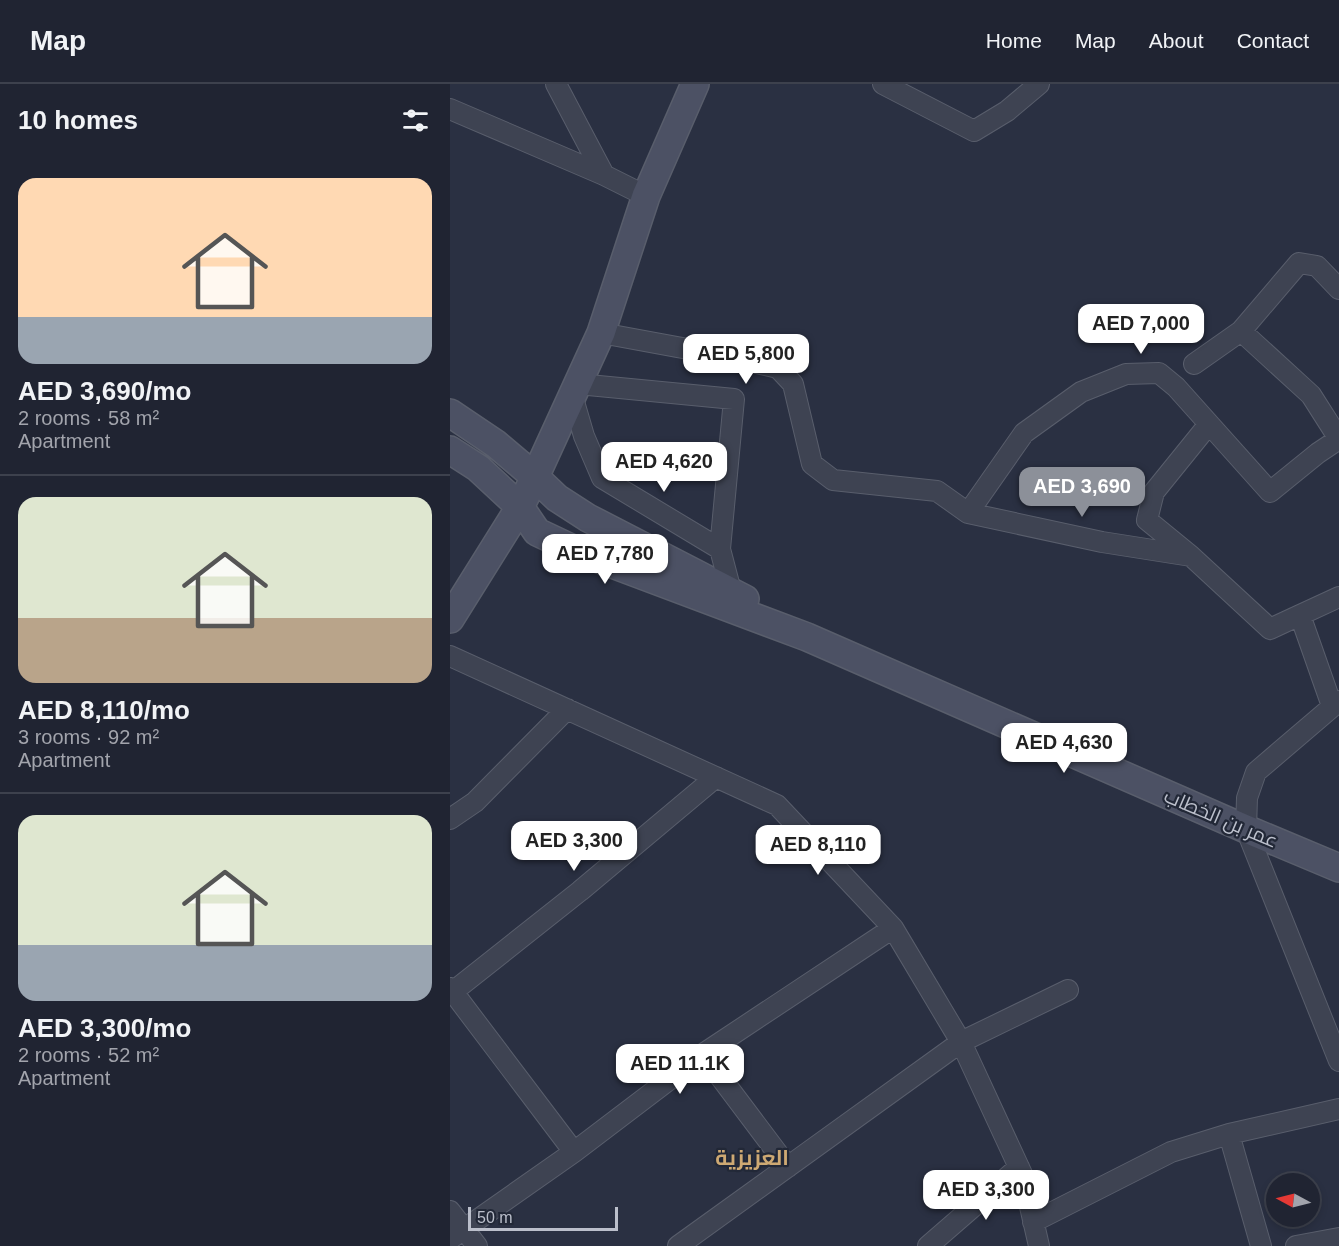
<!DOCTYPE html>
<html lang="en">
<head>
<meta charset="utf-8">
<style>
  body { margin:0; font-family:Arial,Cairo,sans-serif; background:#2d303e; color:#f1f3f6; height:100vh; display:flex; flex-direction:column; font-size:22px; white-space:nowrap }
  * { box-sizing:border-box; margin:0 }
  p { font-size:20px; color:#a2a4ac }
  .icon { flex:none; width:33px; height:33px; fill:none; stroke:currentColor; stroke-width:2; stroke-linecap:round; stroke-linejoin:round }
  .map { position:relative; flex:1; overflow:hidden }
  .details { display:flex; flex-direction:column; background:#202432; width:450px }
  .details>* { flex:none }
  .needle { width:39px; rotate:277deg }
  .controls { position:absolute; left:816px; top:1089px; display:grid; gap:12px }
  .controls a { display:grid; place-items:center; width:54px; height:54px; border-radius:50%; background:#202432; box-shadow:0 3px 9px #0003,0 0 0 2px #3d414d; font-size:30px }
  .scale { position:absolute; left:18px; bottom:15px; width:150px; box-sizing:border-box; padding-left:6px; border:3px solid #bbbfcb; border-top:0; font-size:16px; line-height:21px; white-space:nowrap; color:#bbbfcb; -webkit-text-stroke:4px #222837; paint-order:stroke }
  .price { position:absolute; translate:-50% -51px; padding:0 14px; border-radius:12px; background:#fff; color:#222; font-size:20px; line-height:39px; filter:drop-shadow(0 2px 3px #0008) }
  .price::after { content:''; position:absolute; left:50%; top:36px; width:18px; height:14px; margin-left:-9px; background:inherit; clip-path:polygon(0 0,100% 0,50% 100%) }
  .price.selected { background:#8c9099; color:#fff }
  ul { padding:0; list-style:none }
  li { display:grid; align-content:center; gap:12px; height:318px; padding:0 18px }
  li+li { border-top:2px solid #3d414d }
  li span { display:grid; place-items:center; height:186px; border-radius:18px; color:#555 }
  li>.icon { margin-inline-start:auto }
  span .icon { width:108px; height:108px; fill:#fffc; stroke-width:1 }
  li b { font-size:26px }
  h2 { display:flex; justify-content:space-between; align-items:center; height:72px; padding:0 18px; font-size:26px }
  header { display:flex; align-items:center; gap:36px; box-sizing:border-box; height:84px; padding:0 30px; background:#202432; border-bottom:2px solid #3d414d }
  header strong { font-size:28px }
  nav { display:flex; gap:33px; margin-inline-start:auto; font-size:21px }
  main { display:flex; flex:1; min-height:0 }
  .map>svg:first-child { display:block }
</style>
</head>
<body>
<header>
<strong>Map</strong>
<nav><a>Home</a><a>Map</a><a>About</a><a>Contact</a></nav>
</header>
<main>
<section class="details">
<h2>10 homes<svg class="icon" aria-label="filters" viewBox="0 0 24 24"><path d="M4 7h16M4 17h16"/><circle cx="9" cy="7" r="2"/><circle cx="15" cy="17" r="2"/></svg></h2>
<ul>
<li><span style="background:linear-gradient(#ffd9b3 75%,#9aa5b1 0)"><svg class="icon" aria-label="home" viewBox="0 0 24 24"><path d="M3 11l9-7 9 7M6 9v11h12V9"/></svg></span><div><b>AED 3,690/mo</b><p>2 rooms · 58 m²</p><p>Apartment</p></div></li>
<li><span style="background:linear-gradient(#dfe7d0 65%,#b9a48a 0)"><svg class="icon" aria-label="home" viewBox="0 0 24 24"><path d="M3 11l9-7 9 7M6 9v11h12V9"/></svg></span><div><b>AED 8,110/mo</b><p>3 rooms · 92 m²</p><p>Apartment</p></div></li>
<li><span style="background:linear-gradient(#dfe7d0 70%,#9aa5b1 0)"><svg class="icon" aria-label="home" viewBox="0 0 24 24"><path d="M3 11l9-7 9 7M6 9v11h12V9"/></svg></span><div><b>AED 3,300/mo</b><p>2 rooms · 52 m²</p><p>Apartment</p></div></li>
</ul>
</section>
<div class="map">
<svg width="889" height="1162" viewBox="0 0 889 1162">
  <rect width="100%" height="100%" fill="#2a3042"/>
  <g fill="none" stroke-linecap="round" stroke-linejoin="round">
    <defs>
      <path id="street" d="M106 0 154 91
        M433 0 524 47 557 27 589 0
        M0 25 154 91 196 112
        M791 247 861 311 889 355
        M151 249 276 272 328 284 343 300 362 380 383 396 487 407 518 429 652 458 741 472
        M744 280 791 247 849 179 867 182 889 205
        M128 300 284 315 270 465
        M122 311 134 352 152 394 270 465 281 507
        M759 340 704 408 697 436 741 472 820 545 850 531 882 622
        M518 429 574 349 631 308 676 290 709 289 726 303 820 408 868 369 889 355
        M850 531 889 513
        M0 572 327 721 443 844 511 958 573 1092 589 1162
        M889 617 806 688 797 714 796 745 889 977
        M0 735 25 718 117 625
        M0 904 124 1068
        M0 910 130 807 266 693
        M253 970 338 1083
        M779 1050 811 1162
        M0 1127 27 1162
        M583 1138 721 1068 779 1050 889 1025
        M0 1155 124 1068 253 970 443 844
        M228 1162 511 958 618 906
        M478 1162 569 1083
        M846 1162 889 1154"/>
      <path id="secondary" d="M0 329 46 360 85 393 107 414 138 434 295 515
        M0 366 28 384 70 423 87 448 125 466 357 553 796 745 889 784
        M0 535 70 423 85 393 151 249 196 112 245 0"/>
    </defs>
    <!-- street casing -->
    <use href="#street" stroke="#595e6c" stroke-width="22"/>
    <!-- secondary casing -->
    <use href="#secondary" stroke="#595e6c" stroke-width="30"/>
    <!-- street -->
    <use href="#street" stroke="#3e4352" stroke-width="20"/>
    <!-- secondary -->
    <use href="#secondary" stroke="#4c5164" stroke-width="27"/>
  </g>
  <g text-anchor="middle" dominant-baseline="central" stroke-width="4.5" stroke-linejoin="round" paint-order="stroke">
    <!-- street labels -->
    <g font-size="20" fill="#bbbfcb" stroke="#222837">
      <text transform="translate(771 734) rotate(23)">عمر بن الخطاب</text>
    </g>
    <!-- neighbourhood labels -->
    <g font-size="21" font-weight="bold" fill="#cea973" stroke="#222837">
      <text x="302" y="1073">العزيزية</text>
    </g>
  </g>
</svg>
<div class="controls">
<a><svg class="needle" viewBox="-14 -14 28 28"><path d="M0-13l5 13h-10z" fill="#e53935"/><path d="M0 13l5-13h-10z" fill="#a2a4ac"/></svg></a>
</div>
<div class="scale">50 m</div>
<b class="price" style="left:691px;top:271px">AED 7,000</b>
<b class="price" style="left:296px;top:301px">AED 5,800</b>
<b class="price" style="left:214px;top:409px">AED 4,620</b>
<b class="price selected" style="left:632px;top:434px">AED 3,690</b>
<b class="price" style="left:155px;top:501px">AED 7,780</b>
<b class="price" style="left:614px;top:690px">AED 4,630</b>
<b class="price" style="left:124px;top:788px">AED 3,300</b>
<b class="price" style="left:368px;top:792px">AED 8,110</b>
<b class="price" style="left:230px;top:1011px">AED 11.1K</b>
<b class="price" style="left:536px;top:1137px">AED 3,300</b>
</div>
</main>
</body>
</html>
